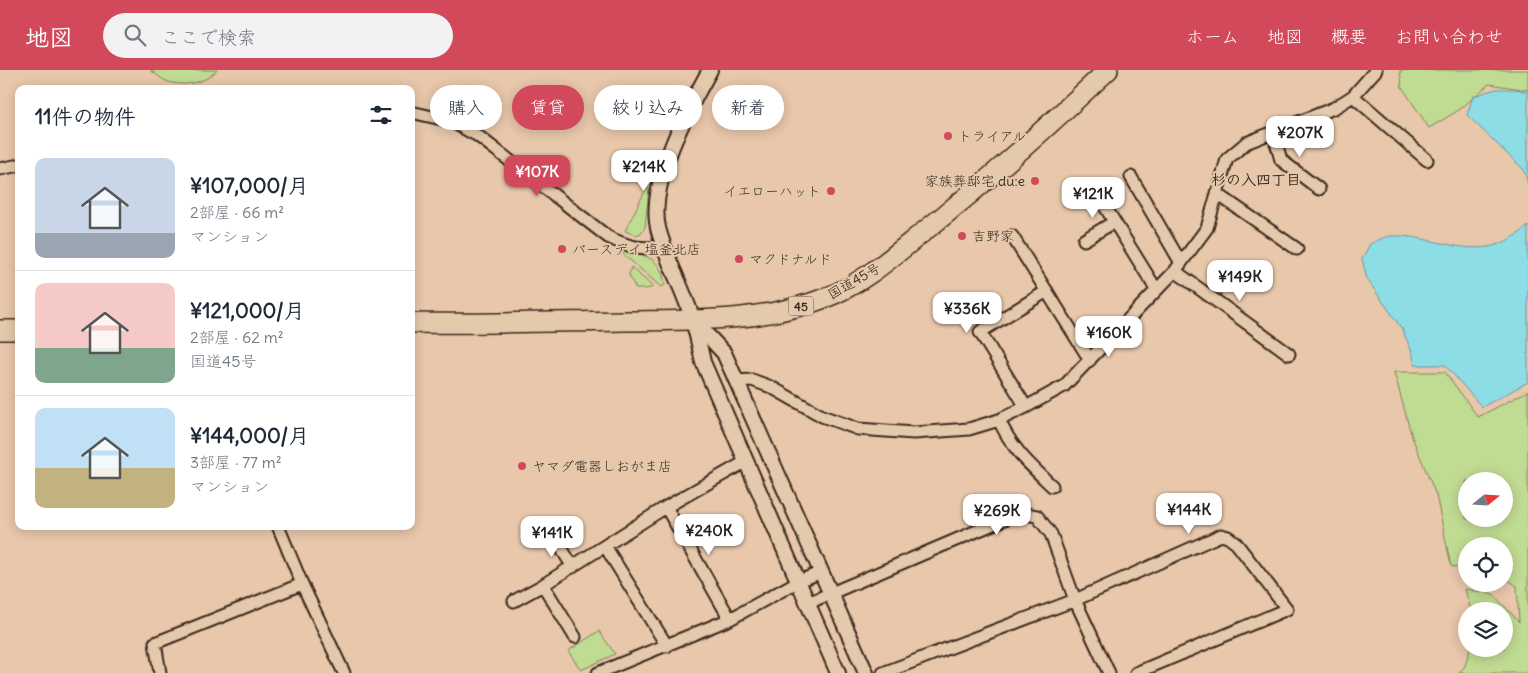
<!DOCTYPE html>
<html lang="ja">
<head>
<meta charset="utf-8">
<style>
  body { margin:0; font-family:Delius,"Klee One",sans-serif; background:#f2f2f3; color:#1f2937; height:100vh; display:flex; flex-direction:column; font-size:19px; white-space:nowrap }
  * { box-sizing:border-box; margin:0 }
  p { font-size:16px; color:#747a83 }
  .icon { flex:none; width:28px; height:28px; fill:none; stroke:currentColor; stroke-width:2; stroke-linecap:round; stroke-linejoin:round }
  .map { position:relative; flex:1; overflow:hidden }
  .panel { position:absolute; left:15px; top:15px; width:400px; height:445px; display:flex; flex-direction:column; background:#fff; border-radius:10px; box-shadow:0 2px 12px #0003 }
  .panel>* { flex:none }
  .top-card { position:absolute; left:430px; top:15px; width:475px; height:45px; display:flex; gap:10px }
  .needle { width:32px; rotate:72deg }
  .controls { position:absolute; left:1458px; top:402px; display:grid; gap:10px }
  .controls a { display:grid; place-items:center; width:55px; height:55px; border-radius:50%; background:#fff; box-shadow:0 2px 12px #0003; font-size:25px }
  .price { position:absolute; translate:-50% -42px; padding:0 11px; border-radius:10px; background:#fff; color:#222; font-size:16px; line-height:32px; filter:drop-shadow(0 1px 2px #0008) }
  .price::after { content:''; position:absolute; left:50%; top:30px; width:15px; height:11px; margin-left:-8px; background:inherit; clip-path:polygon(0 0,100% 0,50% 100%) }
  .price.on { background:#d1495b; color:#fff }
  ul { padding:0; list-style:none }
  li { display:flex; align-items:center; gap:15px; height:125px; padding:0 20px }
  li+li { border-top:1px solid #e0e1e3 }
  li span { display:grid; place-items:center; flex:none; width:140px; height:100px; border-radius:10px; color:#555 }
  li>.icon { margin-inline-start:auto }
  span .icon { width:60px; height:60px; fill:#fffc; stroke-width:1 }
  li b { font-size:21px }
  h2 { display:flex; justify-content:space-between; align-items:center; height:60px; padding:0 20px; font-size:21px }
  .pill { padding:0 18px; border-radius:22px; background:#fff; box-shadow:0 2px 12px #0003; font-size:18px; line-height:45px }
  .pill.on { background:#d1495b; color:#fff }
  header { display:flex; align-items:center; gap:30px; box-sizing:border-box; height:70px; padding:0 25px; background:#d1495b; color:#fff }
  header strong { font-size:24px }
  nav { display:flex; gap:28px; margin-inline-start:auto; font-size:18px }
  .search { width:350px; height:45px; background:#f2f2f3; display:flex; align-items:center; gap:12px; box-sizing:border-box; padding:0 18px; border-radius:28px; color:#747a83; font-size:19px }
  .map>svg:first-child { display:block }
</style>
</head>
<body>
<header>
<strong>地図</strong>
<div class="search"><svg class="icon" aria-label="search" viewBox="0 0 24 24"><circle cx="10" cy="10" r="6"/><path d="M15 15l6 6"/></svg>ここで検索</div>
<nav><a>ホーム</a><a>地図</a><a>概要</a><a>お問い合わせ</a></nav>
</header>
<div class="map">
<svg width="1528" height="603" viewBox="0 0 1528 603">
  <rect width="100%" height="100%" fill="#e8c7ab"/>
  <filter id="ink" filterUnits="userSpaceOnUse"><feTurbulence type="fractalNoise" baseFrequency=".02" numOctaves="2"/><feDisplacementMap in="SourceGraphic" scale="10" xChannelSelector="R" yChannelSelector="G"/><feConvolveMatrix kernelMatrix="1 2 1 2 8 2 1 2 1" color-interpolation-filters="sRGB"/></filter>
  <g filter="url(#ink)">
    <!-- green -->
    <path fill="#c0db92" stroke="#7e8258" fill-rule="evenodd" d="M150 0H217C205 14 180 18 164 10 159 7 155 3 150 0Z
      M1400 0H1528V20L1489 14 1459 40 1429 58 1402 17Z
      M647 117 649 119 645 157 641 163 636 165 625 161Z
      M625 181C648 186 661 188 665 215L661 217 623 184Z
      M631 197 653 217 646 219H636L629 205Z
      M1394 302H1445L1478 347 1528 321V603H1459L1465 596 1470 579H1504V541H1471L1465 519 1493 524 1519 552 1517 516 1504 507V476H1466V499L1451 496 1436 425 1412 367ZM1466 411H1504V449H1466Z
      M599 561 615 584 581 600 568 581Z"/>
    <!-- water -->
    <path fill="#8ddde7" stroke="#6c9597" d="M1496 19H1516L1528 22V114L1524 100 1467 45 1473 26Z
      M1528 156V312L1482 337 1445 295H1415L1412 282 1402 259 1367 209 1362 189 1370 174C1377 171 1385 166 1392 166 1433 164 1474 193 1513 167 1518 164 1524 161 1528 156Z"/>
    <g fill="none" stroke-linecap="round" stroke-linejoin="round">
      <defs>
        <path id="minor" d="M1353 26 1427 90
          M411 42 450 51 478 66 608 167C631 178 639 179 664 177
          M1273 62 1281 90 1319 119
          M0 99 19 95
          M1131 107 1181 193
          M1216 123 1297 179
          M1104 135 1156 219
          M1012 166 1090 290
          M1084 170 1114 152
          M1175 201 1289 284
          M735 311 752 310 771 317 822 346 858 359 914 363 969 359 999 350 1026 337 1064 316 1175 201 1207 158 1227 89 1246 73 1334 38 1353 26 1376 0
          M1026 337 980 262 1047 221
          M999 350C1012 379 1029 394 1052 416
          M666 437 730 549
          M278 456 302 514 344 603
          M553 465 573 497
          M605 476 667 576
          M514 531 543 515
          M808 533 1019 443 1037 446 1051 464 1075 530 1109 603
          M575 567 543 515 666 437 745 392
          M160 603 155 573 302 514
          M598 603 730 549 799 511 822 502
          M883 603 1075 530 1221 465 1228 467 1236 473 1287 539 1136 603"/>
        <path id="tertiary" d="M710 0C688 39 648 113 658 158 666 190 684 219 693 251 697 264 700 278 703 292L838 603
          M694 251 724 283 866 603"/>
        <path id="trunk" d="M411 253C482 254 553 252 623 251 691 250 760 253 825 228 862 214 892 187 922 163 987 112 1048 56 1108 0
          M0 260H19"/>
      </defs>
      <!-- minor casing -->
      <use href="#minor" stroke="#3b2a1e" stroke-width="15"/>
      <!-- tertiary casing -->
      <use href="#tertiary" stroke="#3b2a1e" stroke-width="18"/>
      <!-- trunk casing -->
      <use href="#trunk" stroke="#3b2a1e" stroke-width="22"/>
      <!-- minor -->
      <use href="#minor" stroke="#e5c9ac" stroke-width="11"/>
      <!-- tertiary -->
      <use href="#tertiary" stroke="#e5c9ac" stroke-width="14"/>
      <!-- trunk -->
      <use href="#trunk" stroke="#e5c9ac" stroke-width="19"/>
    </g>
  </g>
  <!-- markers -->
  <g fill="#d1495b" stroke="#e5c9ac" stroke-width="2">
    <circle cx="948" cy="66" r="5"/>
    <circle cx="1035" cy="111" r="5"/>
    <circle cx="831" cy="121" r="5"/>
    <circle cx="962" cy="166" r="5"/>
    <circle cx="562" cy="179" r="5"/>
    <circle cx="739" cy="189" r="5"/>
    <circle cx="522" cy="396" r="5"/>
  </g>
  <g text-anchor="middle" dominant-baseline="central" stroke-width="4" stroke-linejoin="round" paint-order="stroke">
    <!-- shield labels -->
    <rect fill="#e5c9ac" stroke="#6e5a49" stroke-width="1" x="788.5" y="226.5" width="25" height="19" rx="4"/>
    <g font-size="12" font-weight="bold" fill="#3b2a1e">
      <text x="801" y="236">45</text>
    </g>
    <!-- poi labels -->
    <g font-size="14" fill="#3b2a1e" stroke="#e5c9ac" text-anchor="start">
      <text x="958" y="66">トライアル</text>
      <text x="1025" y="111" text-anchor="end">家族葬邸宅 du:e</text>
      <text x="821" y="121" text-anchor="end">イエローハット</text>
      <text x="972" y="166">吉野家</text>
      <text x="572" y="179">バースデイ 塩釜北店</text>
      <text x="749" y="189">マクドナルド</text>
      <text x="532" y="396">ヤマダ電器しおがま店</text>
    </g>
    <!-- street labels -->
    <g font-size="14" fill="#3b2a1e" stroke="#e5c9ac">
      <text transform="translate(854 211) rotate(-30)">国道45号</text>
    </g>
    <!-- neighbourhood labels -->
    <g font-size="15" font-weight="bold" fill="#3b2a1e" stroke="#e5c9ac">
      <text x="1256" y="109">杉の入四丁目</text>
    </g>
  </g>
</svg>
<div class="controls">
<a><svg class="needle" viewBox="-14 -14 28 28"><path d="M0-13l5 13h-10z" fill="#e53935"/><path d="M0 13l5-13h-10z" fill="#747a83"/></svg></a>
<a><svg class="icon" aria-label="locate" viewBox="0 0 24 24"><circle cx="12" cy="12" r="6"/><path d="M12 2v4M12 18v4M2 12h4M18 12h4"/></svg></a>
<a><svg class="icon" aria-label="layers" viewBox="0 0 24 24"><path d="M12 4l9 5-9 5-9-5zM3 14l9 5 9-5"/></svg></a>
</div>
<b class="price" style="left:1300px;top:88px">¥207K</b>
<b class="price" style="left:644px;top:122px">¥214K</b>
<b class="price on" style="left:537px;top:127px">¥107K</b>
<b class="price" style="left:1093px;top:149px">¥121K</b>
<b class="price" style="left:1240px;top:232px">¥149K</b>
<b class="price" style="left:967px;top:264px">¥336K</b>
<b class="price" style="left:1109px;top:288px">¥160K</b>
<b class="price" style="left:1189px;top:465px">¥144K</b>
<b class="price" style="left:997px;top:466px">¥269K</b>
<b class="price" style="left:709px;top:486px">¥240K</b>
<b class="price" style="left:552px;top:488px">¥141K</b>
<div class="top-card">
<a class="pill">購入</a>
<a class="pill on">賃貸</a>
<a class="pill">絞り込み</a>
<a class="pill">新着</a>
</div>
<section class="panel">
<h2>11件の物件<svg class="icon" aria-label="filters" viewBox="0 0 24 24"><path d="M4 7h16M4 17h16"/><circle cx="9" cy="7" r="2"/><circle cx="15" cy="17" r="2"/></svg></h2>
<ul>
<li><span style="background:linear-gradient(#c9d6e8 75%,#9aa5b1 0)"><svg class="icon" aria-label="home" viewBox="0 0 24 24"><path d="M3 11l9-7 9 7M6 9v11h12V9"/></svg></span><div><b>¥107,000/月</b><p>2部屋 · 66 m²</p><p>マンション</p></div></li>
<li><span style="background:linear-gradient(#f6c9c9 65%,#7fa58c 0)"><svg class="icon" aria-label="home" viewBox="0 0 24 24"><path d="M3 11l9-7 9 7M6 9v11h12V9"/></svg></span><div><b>¥121,000/月</b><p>2部屋 · 62 m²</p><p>国道45号</p></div></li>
<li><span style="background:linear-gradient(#bfe0f5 60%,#c2b280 0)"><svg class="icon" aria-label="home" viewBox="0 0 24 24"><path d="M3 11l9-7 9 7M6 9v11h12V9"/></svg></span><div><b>¥144,000/月</b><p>3部屋 · 77 m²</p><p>マンション</p></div></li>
</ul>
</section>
</div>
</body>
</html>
